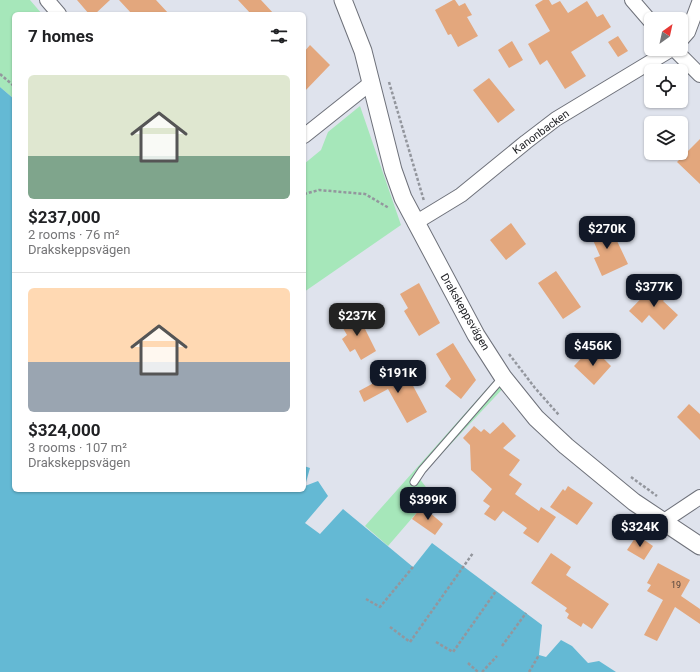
<!DOCTYPE html>
<html lang="en">
<head>
<meta charset="utf-8">
<style>
  body { margin:0; font-family:Roboto,sans-serif; background:#f2f2f2; color:#202124; height:100vh; display:flex; flex-direction:column; font-size:15px; white-space:nowrap }
  * { box-sizing:border-box; margin:0 }
  p { font-size:13px; color:#757577 }
  .icon { flex:none; width:22px; height:22px; fill:none; stroke:currentColor; stroke-width:2; stroke-linecap:round; stroke-linejoin:round }
  .map { position:relative; flex:1; overflow:hidden }
  .panel { position:absolute; left:12px; top:12px; width:294px; height:480px; display:flex; flex-direction:column; background:#fff; border-radius:6px; box-shadow:0 1px 3px #0004 }
  .panel>* { flex:none }
  .needle { width:26px; rotate:33deg }
  .tools { position:absolute; left:644px; top:12px; display:grid; gap:8px }
  .tools a { display:grid; place-items:center; width:44px; height:44px; border-radius:6px; background:#fff; box-shadow:0 1px 3px #0004; font-size:20px }
  .price { position:absolute; translate:-50% -34px; padding:0 9px; border-radius:8px; background:#111827; color:#fff; font-size:13px; line-height:26px; filter:drop-shadow(0 1px 2px #0008) }
  .price::after { content:''; position:absolute; left:50%; top:24px; width:12px; height:9px; margin-left:-6px; background:inherit; clip-path:polygon(0 0,100% 0,50% 100%) }
  .price.current { background:#222; color:#fff }
  ul { padding:0; list-style:none }
  li { display:grid; align-content:center; gap:8px; height:212px; padding:0 16px }
  li+li { border-top:1px solid #e0e0e0 }
  li span { display:grid; place-items:center; height:124px; border-radius:6px; color:#555 }
  li>.icon { margin-inline-start:auto }
  span .icon { width:72px; height:72px; fill:#fffc; stroke-width:1 }
  li b { font-size:17px }
  h2 { display:flex; justify-content:space-between; align-items:center; height:48px; padding:0 16px; font-size:17px }
  .map>svg:first-child { display:block }
</style>
</head>
<body>
<div class="map">
<svg width="700" height="672" viewBox="0 0 700 672">
  <rect width="100%" height="100%" fill="#dfe3ed"/>
  <!-- green -->
  <path fill="#a6e7ba" d="M0 0H30L42 14H14V99L0 87Z
    M360 106 401 225 304 292V164L321 150 328 132Z
    M501 373 508 383 419 478 432 495 388 546 365 526Z"/>
  <!-- water -->
  <path fill="#64b9d4" d="M0 87 14 99V490H304V466L310 468 305 486 318 481 328 496 305 523 320 534 343 509 413 567 432 543 542 625 539 655 546 657 561 640 572 646 588 663 599 661 616 672H0Z"/>
  <!-- building -->
  <path fill="#e3a77d" d="M77 0H110L95 14H89Z
    M119 0H156L169 14H132Z
    M238 0H261L274 14H251Z
    M453 0H455L459 6 465 3 472 15 467 17 478 36 458 47 451 34 448 35 435 10Z
    M543 0H549L552 5 560 1 568 13 587 1 597 17 603 14 611 27 571 52 586 76 565 89 547 60 540 65 528 44 550 31 535 5Z
    M618 36 628 51 618 57 608 42Z
    M512 41 523 60 509 68 498 50Z
    M310 45 330 65 304 92V52Z
    M489 78 515 110 498 123 473 90Z
    M700 139V184L677 162Z
    M608 222 628 264 602 276 594 258 600 256 589 231Z
    M511 223 526 244 506 260 490 240Z
    M556 271 581 307 563 319 538 283Z
    M419 283 440 323 419 336 404 311 408 308 400 294Z
    M654 285 667 297 663 301 678 315 664 330 649 315 642 323 629 311Z
    M355 314 360 322 361 321 376 351 361 360 355 349 350 352 342 339 347 335 340 323Z
    M453 343 476 380 461 399 445 386 451 379 436 354Z
    M590 349 596 355 598 353 611 366 594 385 574 366Z
    M403 367 427 412 407 423 388 389 364 402 359 391Z
    M689 404 700 414V440L677 417Z
    M503 422 516 436 503 448 520 460 509 475 522 484 515 494 539 511 541 507 556 517 538 543 523 533 527 528 503 511 495 521 484 514 490 506 483 501 492 489 471 470 470 445 463 438 474 426 481 432 484 429 490 434Z
    M568 486 593 503 577 525 550 507 563 489 565 491Z
    M422 506 443 524 435 535 412 519Z
    M637 535 653 546 644 560 627 550Z
    M551 553 571 567 566 575 609 604 592 629 583 623 581 627 567 618 569 614 565 611 567 608 531 583Z
    M658 563 690 580 681 596 700 609V624L675 607 657 641 644 635 663 600 647 591 651 585 647 583Z"/>
  <g fill="none" stroke-linecap="round" stroke-linejoin="round">
    <defs>
      <path id="service" d="M414 482 422 470 503 377"/>
      <path id="minor" d="M47 0 59 14
        M632 0 651 22
        M681 40 688 32 700 0
        M674 49 700 75
        M304 136 372 82
        M415 223 461 195 526 142 556 119 672 49
        M664 521 700 497"/>
      <path id="tertiary" d="M343 0 363 51 393 170 403 198 476 335 503 377 536 418 566 446 634 502 700 546"/>
    </defs>
    <!-- service casing -->
    <use href="#service" stroke="#6e717a" stroke-width="9"/>
    <!-- minor casing -->
    <use href="#minor" stroke="#6e717a" stroke-width="16"/>
    <!-- tertiary casing -->
    <use href="#tertiary" stroke="#6e717a" stroke-width="19"/>
    <!-- path -->
    <path stroke="#93969d" stroke-width="2.5" stroke-dasharray="3 2" stroke-linecap="butt" d="M0 74 14 86
      M389 82 424 201
      M304 194 319 190 365 194 389 208
      M509 354 535 388 559 415
      M631 477 657 496
      M366 599 380 607 413 567
      M390 627 410 642 473 553
      M436 642 453 652 496 591
      M502 646 526 613
      M468 663 478 672
      M482 672 497 656
      M529 672 539 655"/>
    <!-- service -->
    <use href="#service" stroke="#fff" stroke-width="7"/>
    <!-- minor -->
    <use href="#minor" stroke="#fff" stroke-width="14"/>
    <!-- tertiary -->
    <use href="#tertiary" stroke="#fff" stroke-width="17"/>
  </g>
  <g text-anchor="middle" dominant-baseline="central" stroke-width="3" stroke-linejoin="round" paint-order="stroke">
    <!-- number labels -->
    <g font-size="9" fill="#52443c">
      <text x="676" y="585">19</text>
    </g>
    <!-- street labels -->
    <g font-size="11" fill="#222327" stroke="#fff">
      <text transform="translate(541 132) rotate(-36)">Kanonbacken</text>
      <text transform="translate(465 312) rotate(60)">Drakskeppsvägen</text>
    </g>
  </g>
</svg>
<div class="tools">
<a><svg class="needle" viewBox="-14 -14 28 28"><path d="M0-13l5 13h-10z" fill="#e53935"/><path d="M0 13l5-13h-10z" fill="#757577"/></svg></a>
<a><svg class="icon" aria-label="locate" viewBox="0 0 24 24"><circle cx="12" cy="12" r="6"/><path d="M12 2v4M12 18v4M2 12h4M18 12h4"/></svg></a>
<a><svg class="icon" aria-label="layers" viewBox="0 0 24 24"><path d="M12 4l9 5-9 5-9-5zM3 14l9 5 9-5"/></svg></a>
</div>
<b class="price" style="left:607px;top:250px">$270K</b>
<b class="price" style="left:654px;top:308px">$377K</b>
<b class="price current" style="left:357px;top:337px">$237K</b>
<b class="price" style="left:593px;top:367px">$456K</b>
<b class="price" style="left:398px;top:394px">$191K</b>
<b class="price" style="left:428px;top:521px">$399K</b>
<b class="price" style="left:640px;top:548px">$324K</b>
<section class="panel">
<h2>7 homes<svg class="icon" aria-label="filters" viewBox="0 0 24 24"><path d="M4 7h16M4 17h16"/><circle cx="9" cy="7" r="2"/><circle cx="15" cy="17" r="2"/></svg></h2>
<ul>
<li><span style="background:linear-gradient(#dfe7d0 65%,#7fa58c 0)"><svg class="icon" aria-label="home" viewBox="0 0 24 24"><path d="M3 11l9-7 9 7M6 9v11h12V9"/></svg></span><div><b>$237,000</b><p>2 rooms · 76 m²</p><p>Drakskeppsvägen</p></div></li>
<li><span style="background:linear-gradient(#ffd9b3 60%,#9aa5b1 0)"><svg class="icon" aria-label="home" viewBox="0 0 24 24"><path d="M3 11l9-7 9 7M6 9v11h12V9"/></svg></span><div><b>$324,000</b><p>3 rooms · 107 m²</p><p>Drakskeppsvägen</p></div></li>
</ul>
</section>
</div>
</body>
</html>
